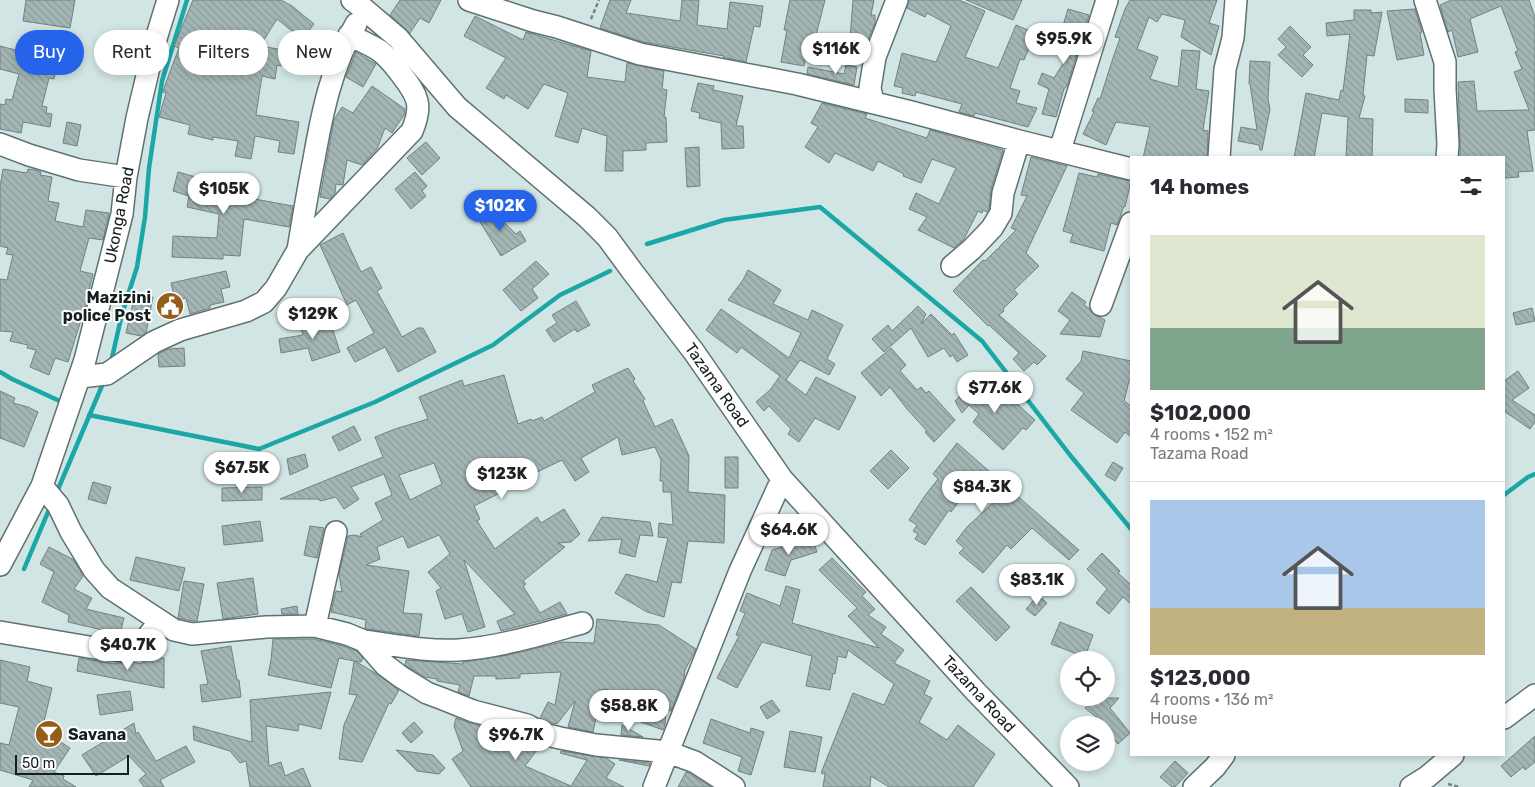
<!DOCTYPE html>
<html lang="en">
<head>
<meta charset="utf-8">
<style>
  body { margin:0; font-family:Rubik,sans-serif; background:#f7f7f7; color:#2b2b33; height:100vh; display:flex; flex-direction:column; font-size:19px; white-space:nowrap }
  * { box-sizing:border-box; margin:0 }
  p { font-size:16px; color:#7c7c81 }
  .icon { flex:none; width:28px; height:28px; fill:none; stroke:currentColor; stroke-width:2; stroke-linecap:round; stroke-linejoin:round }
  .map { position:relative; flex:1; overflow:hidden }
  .panel { position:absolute; left:1130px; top:156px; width:375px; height:600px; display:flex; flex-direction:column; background:#fff; border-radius:0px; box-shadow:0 2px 8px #0003 }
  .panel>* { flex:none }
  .hud { position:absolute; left:15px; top:30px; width:475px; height:45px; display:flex; gap:10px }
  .buttons { position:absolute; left:1060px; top:651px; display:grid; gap:10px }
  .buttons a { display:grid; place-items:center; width:55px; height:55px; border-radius:50%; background:#fff; box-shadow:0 2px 8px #0003; font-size:25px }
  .scale { position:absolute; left:15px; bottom:12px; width:114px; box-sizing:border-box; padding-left:5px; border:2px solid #171e1e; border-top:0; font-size:14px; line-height:18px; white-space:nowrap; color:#171e1e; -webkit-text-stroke:4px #fff; paint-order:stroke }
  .price { position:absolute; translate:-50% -42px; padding:0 11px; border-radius:18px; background:#fff; color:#222; font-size:16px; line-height:32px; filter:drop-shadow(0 1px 2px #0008) }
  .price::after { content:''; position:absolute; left:50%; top:30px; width:15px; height:11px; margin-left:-8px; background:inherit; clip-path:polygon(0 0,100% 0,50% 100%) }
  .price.selected { background:#2563eb; color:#fff }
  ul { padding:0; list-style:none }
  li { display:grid; align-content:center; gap:10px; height:265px; padding:0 20px }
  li+li { border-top:1px solid #e1e1e2 }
  li span { display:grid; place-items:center; height:155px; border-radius:0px; color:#555 }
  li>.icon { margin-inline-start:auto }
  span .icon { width:90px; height:90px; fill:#fffc; stroke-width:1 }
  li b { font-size:21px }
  h2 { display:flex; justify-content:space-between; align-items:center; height:60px; padding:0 20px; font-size:21px }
  .pill { padding:0 18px; border-radius:22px; background:#fff; box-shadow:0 2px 8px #0003; font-size:18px; line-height:45px }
  .pill.selected { background:#2563eb; color:#fff }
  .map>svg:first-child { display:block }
</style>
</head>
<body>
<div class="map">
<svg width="1535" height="787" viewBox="0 0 1535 787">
  <defs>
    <pattern id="building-back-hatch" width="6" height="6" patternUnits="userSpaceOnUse" patternTransform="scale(1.25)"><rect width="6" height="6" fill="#a3b6b5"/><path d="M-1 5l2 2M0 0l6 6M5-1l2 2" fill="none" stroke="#8c9c9b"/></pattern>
  </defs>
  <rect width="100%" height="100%" fill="#d1e5e4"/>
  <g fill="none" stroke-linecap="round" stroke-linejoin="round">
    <!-- stream -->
    <path stroke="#1ca7a7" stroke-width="4.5" d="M647 244 724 220 820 207 982 341 1070 455 1131 529
      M111 362 122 314 137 267 145 217 149 168 162 81 187 0
      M0 372 12 379 64 403
      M89 415 259 449 375 402 493 345 560 295 610 271
      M56 494 104 381
      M1504 495 1528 477 1535 474
      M24 569 51 505"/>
  </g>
  <!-- building -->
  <path fill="url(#building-back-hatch)" stroke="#708281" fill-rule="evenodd" d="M26 0H75L70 28 23 21Z
    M193 0H281L292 6 314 24 302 39 277 19 260 46 284 50 281 66 277 65 275 79 262 76 256 115 299 122 294 154 278 152 280 141 255 136 251 159 235 156 238 141 213 137V140L188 134 190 125 159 117 166 93 163 92 165 85 179 48 174 46Z
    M400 0H441L429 23 420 18 410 33 390 15Z
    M610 0H631L626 13 680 21 682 0H699L697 25 727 29 730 2 763 6 760 27 754 26 746 62 723 57 724 56 643 42 600 28Z
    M790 0H825L816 35 810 34 804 66 781 62 787 30H784Z
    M853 0H874L871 15H875V23L868 40 850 39Z
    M909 0H959L985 11 965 57 998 68 1016 25 1035 33 1024 60 1020 59 1010 88 1020 91 1016 103 1037 108 1028 127 975 113 974 116 959 112 962 104 916 92 915 96 902 93 903 88 894 86 902 53 936 62 951 26 927 13 925 17 907 8Z
    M966 0H1022L1013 20Z
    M1130 0H1217L1209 23 1219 26 1211 55 1181 37 1185 20 1162 14 1157 22 1149 17 1137 49 1158 57 1150 79 1178 87 1182 50 1200 51 1196 89 1209 91 1203 130 1208 131 1207 158H1143L1150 127 1116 122 1106 145 1083 134 1094 112 1092 111 1098 98 1100 99 1112 61 1120 38 1115 37 1125 9Z
    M1451 0H1529L1535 17V130L1527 131 1533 171 1518 172 1519 177 1505 178 1504 158H1460V143L1458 82 1474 81 1477 111 1529 110 1514 72 1522 69 1515 52 1518 51 1501 6 1470 19 1478 52 1458 57 1452 30 1448 32 1440 5Z
    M1068 9 1089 15 1067 86 1064 89 1056 117 1042 114 1049 89 1038 84 1042 73 1054 78 1081 35 1062 29Z
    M1415 9 1422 32 1420 33 1424 55 1397 60 1387 11Z
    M1354 10H1371V13L1382 12 1374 56 1367 55 1363 95 1365 96 1359 118 1373 119 1372 158H1346L1348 117 1322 113 1314 158H1294L1306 93 1339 100 1341 90 1343 91 1350 34 1327 36 1326 23 1354 20Z
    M475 16 523 40 526 32 591 51 587 77 625 82 627 63 664 71 662 89 667 90 664 117H666L667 142 646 143V150L623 151V171H605L607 136 582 128 578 143 555 136 568 93 544 84 528 109 506 95 504 99 486 88 506 58 464 36Z
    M1290 26 1311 47 1303 55 1313 65 1302 77 1278 55 1286 47 1278 39Z
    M325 42 332 44 327 57 322 55Z
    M0 46 23 52 24 50 59 57 54 79 49 78 42 106 47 107 46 113 52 114 50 127 23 122 21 133 0 129V104L5 105 6 99 12 100 19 74 0 69Z
    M356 52 376 64 363 87 346 77Z
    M1250 61 1270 62 1268 99 1270 109 1262 150H1260L1259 145 1238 141 1241 127 1257 130 1250 84H1249Z
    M846 65 857 67 854 85 807 74 808 67 844 74Z
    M698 83 714 86 713 90 743 96 736 126H743L744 148 722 149 721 123 699 118 700 113 691 111Z
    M372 86 405 109 404 115 392 133 385 128 377 149 362 165 347 160 343 185 336 184 335 193 330 199 320 197 334 120 342 107 353 113Z
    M1405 99 1428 100V113L1405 112Z
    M822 103 867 114 865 118 927 138 930 130 1003 150 991 189 989 209 987 212 983 210 982 213 978 211 964 239 954 248 918 230 927 217 909 209 916 193 939 204 956 168 932 159 921 183 903 176 904 174 878 161 873 171 835 153 829 163 805 147 818 127 811 123Z
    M67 122 81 125 77 146 63 143Z
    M426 142 440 158 422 175 407 158Z
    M699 147 700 186 687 187 685 148Z
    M1031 157 1067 166 1026 253 1039 266 1014 290 1018 294 1003 309 1004 311 999 315 1046 356 1037 365 1034 362 1024 371 1013 359 1019 353 989 325 988 326 953 291 983 260 985 261 997 249H999L1000 246 1016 230 1011 228 1027 196 1021 195Z
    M3 169 27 173 28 169 35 170 41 172 40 175 52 177 48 201 59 203 55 221 83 227 86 210 109 213 103 240 89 238 80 271 93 274 85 307 68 362 55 358 49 375 30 367 36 350 27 348 28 345 10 341 13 332 0 331V279L7 280 13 255 6 254 8 248 0 246V187Z
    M178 172 214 182 215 176 251 182 249 198 293 206 289 227 244 219 240 256 223 255V259L172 257 173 236 217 238 219 214 187 207 189 196 173 191Z
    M415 172 427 186 422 191 426 196 411 209 395 189Z
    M1079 173 1097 177 1098 174 1131 181 1125 207 1124 206 1117 225 1111 223 1104 251 1070 242 1073 234 1063 231Z
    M488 207 516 234 520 231 526 241 501 256 477 217Z
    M343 233 361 272 371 267 382 288 377 291 402 337 418 328H423L436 352 398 372 385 347 355 362 347 348 374 333 356 300 347 305 320 245Z
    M536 261 549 274 532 289 538 298 521 311 503 290Z
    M748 270 781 290 773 304 808 320 812 310 843 325 827 359 835 364 829 375 800 360 786 380 806 395 816 377 856 397 839 430 815 418 799 442 788 434 791 429 769 406 764 411 756 402 770 390 780 376 741 347 737 353 706 330 721 309 789 358 801 333 728 300 743 280Z
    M226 271 230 287 221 289 224 302 210 305V308L190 314 186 298 175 300 171 283Z
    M1072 292 1086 302 1084 305 1090 309 1092 313 1105 320 1100 337 1060 334 1070 320 1058 311Z
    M135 294 153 297 146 333 141 336 126 333Z
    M576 301 590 325 577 332 575 329 554 342 546 330 557 323 552 315Z
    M918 306 926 314 921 324 931 314 952 335 954 333 968 355 957 362 953 355 950 357 944 348 928 357 911 328 884 352 872 339 888 325 892 331Z
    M1532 308 1535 321 1516 325 1513 313Z
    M328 315 340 352 312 361 308 348 281 353 279 339 303 335 300 325Z
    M184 348 185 366 159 367 158 354 169 349Z
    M891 348 906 365 900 371 917 390 921 387 926 393 929 391 955 420 934 442 925 432 927 431 907 409 890 387 881 396 861 373Z
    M1083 351 1131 361V381H1129L1124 401 1131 406V437L1125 432 1117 443 1071 410 1084 393 1066 379 1081 361Z
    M628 368 635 379 633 381 645 399 643 401 655 427 672 419 689 456 688 492 725 495 724 543 688 541 681 583 672 582 664 617 647 612 615 593 626 574 657 582 668 538 658 537 659 523 673 525 671 492H663V481H660L661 460 655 447 622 455 618 437 581 458 589 472 575 481 562 460 533 474 535 479 521 486 520 483 474 506 480 519 477 521 495 549 537 517 541 523 564 509 580 534 571 542 558 543 565 547 523 581 526 584 523 586 540 613 560 602 567 614 501 631 497 621 515 614 464 560 485 627 468 632 462 614 445 619 436 591 441 588 428 572 450 554 439 535 408 548 403 536 377 547 380 559 366 565 409 571 403 613 422 614 419 636 367 629 365 628 366 620 331 612 336 591 342 592 339 574 348 536 355 535 362 537 360 534 383 520 375 503 392 495 384 474 351 487 359 499 344 509 336 497 320 501 319 499H280L383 457 375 437 395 429 428 419 419 397 462 380 464 386 504 375 518 424 531 419 532 421 542 417 544 421 595 392 592 385ZM434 463 442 484 410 500 399 475Z
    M1518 371 1529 388 1512 400 1535 415V422L1530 429 1504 411V381Z
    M975 381 991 396 998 387 1035 420 1026 430 1023 428 1003 450 973 422 979 414 969 405 962 413 955 401Z
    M0 391 15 398 13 403 28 407 38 412 24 447 0 438Z
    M354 426 361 440 339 451 332 437Z
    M957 443 1079 550 1069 560 1032 528 1011 549 1007 545 983 573 959 553 964 548 956 541 967 527 998 498 976 479 951 512 949 510 925 545 915 539 918 534 913 531 917 525 909 520 924 497 938 479 933 474Z
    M891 450 909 468 888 489 870 471Z
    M305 454 308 467 290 475 287 459Z
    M725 457H738V488H725Z
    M1113 462 1123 468 1115 481 1105 475Z
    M93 482 111 487 106 504 88 499Z
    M262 487V500L222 501V488Z
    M602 517 650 522 653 536 640 535 635 557 619 553 622 539 588 541Z
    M260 521 263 541 224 545 222 526Z
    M310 526 324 528 317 558 304 555Z
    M812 538 817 552 791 560 785 576 765 570 772 550Z
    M49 547 74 560 83 576 74 589 92 598 86 609 124 618 120 634 68 622 69 615 42 602 54 572 40 564Z
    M1102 553 1120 571 1118 573 1131 585V604L1123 597 1109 614 1096 603 1107 589 1087 569Z
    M136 557 185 568 179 591 130 580Z
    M832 558 866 592 862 596 875 609 868 615 886 627 881 634 904 650 894 663 930 681 924 694 932 698 919 722 947 740 958 725 995 754 973 787H889L871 776 870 787H823L825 774 821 773 853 693 884 705 894 684 848 650 846 658 838 656 835 674 833 673 830 690 806 686 812 656 762 642 737 688 717 678 739 636 736 635 745 613 740 611 747 593 780 606 786 586 800 590 792 623 879 648 848 616 857 608 819 570Z
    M253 578 258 614 223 619 217 583Z
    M184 581 204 584 197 621H193L178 618Z
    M971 587 1010 627 996 641 956 601Z
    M1038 595 1047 603 1035 616 1026 609Z
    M297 606 298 614H282L281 609Z
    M597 619 659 625 696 649 685 670 684 678 671 711 666 710 665 725 663 730 622 715 624 693 602 689 593 732 568 727 575 701 557 724 548 722 540 718 548 702 555 705 561 672 520 674V678L496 679V676H474L469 696 458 692 460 685 437 681V679L425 677 405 665 406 660 463 664V662L508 655 562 642 594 643Z
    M1060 622 1093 635 1085 657 1051 644Z
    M273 639H314L343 646 357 651 363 658 361 662 355 661 375 673 399 690 391 704 389 703 362 762 339 759 344 725 357 695 349 694 354 661 339 658 331 688 268 675 271 660Z
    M231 646 237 680H239L241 697 202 702 200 685 208 684 201 651Z
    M79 658 115 664V663H125L133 662 142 664 143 658H164V688L77 671Z
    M0 660 30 667 27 681 52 688 42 730 70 748 54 772 64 776 63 779 76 787H29L33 780 0 770V743L9 745 19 707 0 703Z
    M130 691 133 710 100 715 97 695Z
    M331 692 321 729 299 724 298 731 266 726 269 766 281 762 285 776 303 768 311 787H250L246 761 240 763 230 751 194 740 193 726 252 742 250 700Z
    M1094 698H1119L1110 708 1130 733 1118 744 1113 738 1106 744V725L1085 708Z
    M772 700 780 711 767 719 760 707Z
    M456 718 470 723 513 734 517 738 519 736 522 737 540 746 525 766 571 786 587 760 560 753 561 751 606 758 615 764 606 778 624 787H471L452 759 463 751 454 726Z
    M711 719 750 733 751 728 764 732 751 775 738 771 742 757 703 743Z
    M414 722 423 732 411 743 402 733Z
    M134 723 136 734 138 732 156 761 186 746 195 762 160 780 164 787H144L139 780 146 774 129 756 96 776 82 755Z
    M622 725 643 737 621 735Z
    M790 731 822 737 815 772 784 767Z
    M1535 736V762L1525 770 1523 767 1511 777 1501 766Z
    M396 750 433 755 445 768 439 774 417 771Z
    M619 760 650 763 649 766Z
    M1175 761 1188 773 1175 787H1172L1160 777Z
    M686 772 689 773 711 787H678Z"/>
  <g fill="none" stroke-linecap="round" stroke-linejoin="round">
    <defs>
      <path id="minor" d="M352 0 364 9 398 38 457 107 587 217 607 237 632 271 694 352 782 479 976 692 1068 787
        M469 0 533 21 557 27 640 54 797 84 911 112 1019 141 1131 169
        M1425 0 1445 62V89L1448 144 1447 158
        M873 102 870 88 875 57 897 0
        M0 144 29 155 79 170 126 177
        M1060 150 1107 0
        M1219 158 1225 69 1233 38 1236 0
        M298 250C303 220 308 189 314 159 322 113 332 65 356 24
        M952 266 972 249 992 228 1001 213 1003 193 1019 141
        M1101 305 1131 223
        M80 377 107 374 154 342 180 330 246 311 264 302 276 288 298 250 412 131C423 105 418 96 401 74 395 66 389 58 380 51 371 45 359 40 349 35
        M42 486 58 505 71 532 94 570 110 588 174 630 192 634 266 627 315 626 347 634 364 641 385 665 401 677 427 693 443 699 473 711 527 725 543 734 560 738 596 745 668 752 695 762 734 787
        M0 565 42 486 85 360 122 214 126 177 137 118 155 42 168 0
        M315 626 336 532
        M0 632 95 648 126 651 141 645 160 621
        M364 641C394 645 428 652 459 650 501 647 542 634 582 623
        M1504 718 1535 695
        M654 787 740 571 782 479
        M1194 787 1215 767 1224 755
        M1411 787 1427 777 1453 755"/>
    </defs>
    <!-- minor casing -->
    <use href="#minor" stroke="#607171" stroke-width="24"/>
    <!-- path -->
    <path stroke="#748281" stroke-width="2.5" stroke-dasharray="4 2.5" stroke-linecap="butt" d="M591 19 599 0
      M1448 784 1459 787"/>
    <!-- minor -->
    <use href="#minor" stroke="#fff" stroke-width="21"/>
  </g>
  <!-- icons -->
  <defs>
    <symbol id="civic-disc" viewBox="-11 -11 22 22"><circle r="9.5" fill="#955e18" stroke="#fff"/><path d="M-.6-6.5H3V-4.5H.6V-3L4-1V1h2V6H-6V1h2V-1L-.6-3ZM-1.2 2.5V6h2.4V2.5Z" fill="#fff"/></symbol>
    <symbol id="bar-disc" viewBox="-11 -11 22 22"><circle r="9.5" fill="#955e18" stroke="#fff"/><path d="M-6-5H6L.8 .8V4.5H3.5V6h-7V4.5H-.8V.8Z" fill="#fff"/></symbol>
  </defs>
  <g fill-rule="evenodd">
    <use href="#civic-disc" x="154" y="290" width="32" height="32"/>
    <use href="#bar-disc" x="33" y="718" width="32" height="32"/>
  </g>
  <g text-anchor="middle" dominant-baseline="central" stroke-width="4" stroke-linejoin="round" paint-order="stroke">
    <!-- street labels -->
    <g font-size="16" fill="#171e1e" stroke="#fff">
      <text transform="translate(119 215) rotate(-79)">Ukonga Road</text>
      <text transform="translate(717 385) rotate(55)">Tazama Road</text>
      <text transform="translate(979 694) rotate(47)">Tazama Road</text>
    </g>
    <!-- poi labels -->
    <g font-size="16" font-weight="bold" fill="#171e1e" stroke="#fff" text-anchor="end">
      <text x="151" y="297">Mazizini<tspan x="151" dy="18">police Post</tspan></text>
      <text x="68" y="734" text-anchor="start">Savana</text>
    </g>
  </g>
</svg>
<div class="buttons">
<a><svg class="icon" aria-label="locate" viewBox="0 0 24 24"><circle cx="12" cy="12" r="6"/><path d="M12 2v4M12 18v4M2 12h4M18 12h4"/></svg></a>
<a><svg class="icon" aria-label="layers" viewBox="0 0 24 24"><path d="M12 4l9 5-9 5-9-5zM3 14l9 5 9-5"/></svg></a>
</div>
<div class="scale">50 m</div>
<b class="price" style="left:1064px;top:65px">$95.9K</b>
<b class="price" style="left:836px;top:75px">$116K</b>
<b class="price" style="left:224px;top:215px">$105K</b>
<b class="price selected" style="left:500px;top:232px">$102K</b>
<b class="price" style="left:313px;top:340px">$129K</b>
<b class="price" style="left:995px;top:414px">$77.6K</b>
<b class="price" style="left:242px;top:494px">$67.5K</b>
<b class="price" style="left:502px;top:500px">$123K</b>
<b class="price" style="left:982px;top:513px">$84.3K</b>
<b class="price" style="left:789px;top:556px">$64.6K</b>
<b class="price" style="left:1037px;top:606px">$83.1K</b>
<b class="price" style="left:128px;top:671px">$40.7K</b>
<b class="price" style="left:629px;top:732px">$58.8K</b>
<b class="price" style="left:516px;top:761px">$96.7K</b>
<div class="hud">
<a class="pill selected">Buy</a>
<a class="pill">Rent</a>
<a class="pill">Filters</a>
<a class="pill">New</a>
</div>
<section class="panel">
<h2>14 homes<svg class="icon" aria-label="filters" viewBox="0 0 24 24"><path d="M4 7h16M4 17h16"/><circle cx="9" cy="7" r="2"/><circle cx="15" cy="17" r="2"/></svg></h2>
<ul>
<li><span style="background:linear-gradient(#dfe7d0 60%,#7fa58c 0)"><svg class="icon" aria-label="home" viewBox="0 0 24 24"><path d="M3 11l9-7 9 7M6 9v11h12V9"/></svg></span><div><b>$102,000</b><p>4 rooms · 152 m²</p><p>Tazama Road</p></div></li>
<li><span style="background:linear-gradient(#a9c7e8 70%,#c2b280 0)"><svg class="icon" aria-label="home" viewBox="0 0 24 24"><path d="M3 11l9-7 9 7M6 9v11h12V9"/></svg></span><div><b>$123,000</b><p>4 rooms · 136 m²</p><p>House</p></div></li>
</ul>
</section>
</div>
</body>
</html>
